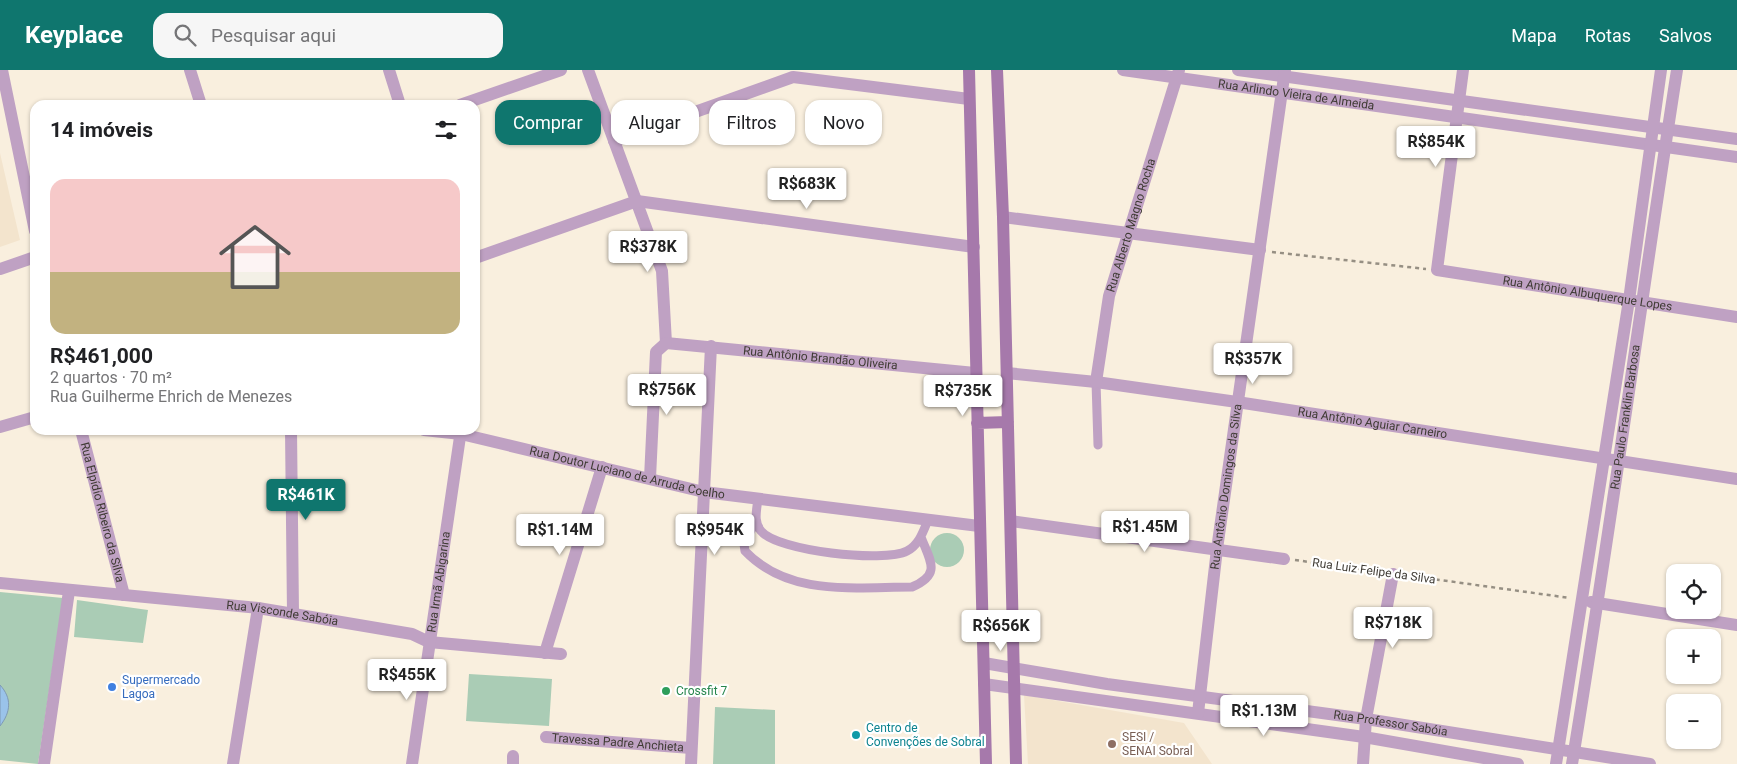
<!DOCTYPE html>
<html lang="pt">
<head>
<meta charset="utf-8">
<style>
  body { margin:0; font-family:Roboto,sans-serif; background:#f6f6f6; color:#202124; height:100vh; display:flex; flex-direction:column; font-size:19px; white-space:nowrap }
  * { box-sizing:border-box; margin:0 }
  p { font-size:16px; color:#757577 }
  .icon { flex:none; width:28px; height:28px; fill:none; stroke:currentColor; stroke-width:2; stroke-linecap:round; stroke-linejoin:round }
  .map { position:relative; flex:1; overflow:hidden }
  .sheet { position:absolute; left:30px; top:30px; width:450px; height:335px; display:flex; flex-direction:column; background:#fff; border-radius:15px; box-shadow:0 1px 4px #0004 }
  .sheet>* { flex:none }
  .banner { position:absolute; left:495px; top:30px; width:475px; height:45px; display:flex; gap:10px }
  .fabs { position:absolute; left:1666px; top:494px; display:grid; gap:10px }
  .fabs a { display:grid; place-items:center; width:55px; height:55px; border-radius:10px; background:#fff; box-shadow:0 1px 4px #0004; font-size:25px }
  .price { position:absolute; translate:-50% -42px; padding:0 11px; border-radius:5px; background:#fff; color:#222; font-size:16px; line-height:32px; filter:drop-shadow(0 1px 2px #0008) }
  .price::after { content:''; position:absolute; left:50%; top:30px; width:15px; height:11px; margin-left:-8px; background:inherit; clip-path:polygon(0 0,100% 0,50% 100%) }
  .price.selected { background:#0f766e; color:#fff }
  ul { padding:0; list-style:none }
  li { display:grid; align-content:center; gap:10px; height:265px; padding:0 20px }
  li span { display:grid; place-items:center; height:155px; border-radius:15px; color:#555 }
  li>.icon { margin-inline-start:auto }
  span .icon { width:90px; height:90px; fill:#fffc; stroke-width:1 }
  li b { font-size:21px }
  h2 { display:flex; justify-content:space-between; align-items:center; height:60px; padding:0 20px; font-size:21px }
  .chip { padding:0 18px; border-radius:15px; background:#fff; box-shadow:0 1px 4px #0004; font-size:18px; line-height:45px }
  .chip.selected { background:#0f766e; color:#fff }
  header { display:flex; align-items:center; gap:30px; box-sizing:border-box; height:70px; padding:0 25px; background:#0f766e; color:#fff }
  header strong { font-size:24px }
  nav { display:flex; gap:28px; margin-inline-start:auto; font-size:18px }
  .search { width:350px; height:45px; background:#f6f6f6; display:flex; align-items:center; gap:12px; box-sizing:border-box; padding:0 18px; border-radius:15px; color:#757577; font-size:19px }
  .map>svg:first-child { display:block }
</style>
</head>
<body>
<header>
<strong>Keyplace</strong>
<div class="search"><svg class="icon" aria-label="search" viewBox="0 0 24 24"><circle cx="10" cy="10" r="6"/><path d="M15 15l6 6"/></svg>Pesquisar aqui</div>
<nav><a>Mapa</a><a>Rotas</a><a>Salvos</a></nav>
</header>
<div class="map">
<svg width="1737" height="694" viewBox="0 0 1737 694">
  <rect width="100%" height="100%" fill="#f9efde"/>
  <!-- built -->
  <path fill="#f3e4cd" d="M0 83 20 170 0 177Z
    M1024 625 1184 653 1212 694H1028Z"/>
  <!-- green -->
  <path fill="#aaccb5" d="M930 480a17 17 0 1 1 34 0a17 17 0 1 1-34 0Z
    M0 522 63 528 38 694 0 690Z
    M77 530 148 540 143 573 74 567Z
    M469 604 552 609 549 656 466 651Z
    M715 637 775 640V694H713Z"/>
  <!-- water -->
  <path fill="#9ac3ea" stroke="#7f9ab3" d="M0 615C12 628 11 642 0 656Z"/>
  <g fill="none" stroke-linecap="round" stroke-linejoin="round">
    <!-- path -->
    <path stroke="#968f83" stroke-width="2.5" stroke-dasharray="4 4" stroke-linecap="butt" d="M1272 182 1426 199
      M1295 490 1381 502
      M1404 505 1570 528"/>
    <!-- lane -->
    <path stroke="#bfa1c3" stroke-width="9" d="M1096 312 1098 375
      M758 428C757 439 753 452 761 461 777 481 884 493 907 481 919 475 923 462 928 450
      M756 450 744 474 745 481C789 527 854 517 912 517 942 504 930 491 921 467"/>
    <!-- street -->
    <g stroke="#bfa1c3" stroke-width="12">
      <path d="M2 0 35 161"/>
      <path d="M190 0 201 35"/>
      <path d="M389 0 400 35"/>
      <path d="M588 0 662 201 666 273"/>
      <path id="s1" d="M1123 0 1737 87"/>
      <path d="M1238 0 1737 69"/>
      <path id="s2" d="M1463 0 1437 200 1737 247"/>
      <path d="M460 35 561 0"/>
      <path d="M614 71 793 7 969 29"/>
      <path d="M1003 147 1260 180"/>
      <path d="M475 188 637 131 974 177"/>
      <path d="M0 199 35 187"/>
      <path id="s3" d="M666 273 975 303"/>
      <path id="s4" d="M1007 303 1096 312 1237 332 1737 409"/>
      <path id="s5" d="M1096 312 1109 226 1179 0"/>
      <path d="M0 357 35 347"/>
      <path id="s6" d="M81 360 124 525"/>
      <path d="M291 360 293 543"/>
      <path id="s7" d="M424 360 461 364 704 422 979 456"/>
      <path d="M650 408 656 282 666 273"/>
      <path d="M1011 451 1284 489"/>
      <path id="s8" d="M0 513 258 538 412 564 429 572 561 584"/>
      <path d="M1591 532 1737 555"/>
      <path d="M545 583 602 397"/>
      <path id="s9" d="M984 593 1107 614 1366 649 1650 694"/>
      <path d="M984 614 1364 667 1518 694"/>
      <path id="s10" d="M1198 643 1217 479 1285 0"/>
      <path id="s11" d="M546 667 691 678"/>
      <path d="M44 694 69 521"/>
      <path d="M233 694 258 538"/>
      <path id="s12" d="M412 694 461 360"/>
      <path d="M513 694V686"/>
      <path d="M691 694 711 276"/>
      <path d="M1363 694 1366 649 1393 504"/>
      <path d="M1556 694 1629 230 1661 0"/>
      <path id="s13" d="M1572 694C1610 463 1641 231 1677 0"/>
    </g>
    <!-- secondary -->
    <path stroke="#a679ab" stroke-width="12" d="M969 0 986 694
      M997 0 1003 147 1016 694
      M977 353 1008 352"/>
  </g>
  <!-- markers -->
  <circle fill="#3f7fe0" stroke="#fff" stroke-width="2" cx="112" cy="617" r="5"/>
  <circle fill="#2e9e5b" stroke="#fff" stroke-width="2" cx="666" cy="621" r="5"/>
  <circle fill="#0f9aa8" stroke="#fff" stroke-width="2" cx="856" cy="665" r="5"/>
  <circle fill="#8d6e63" stroke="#fff" stroke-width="2" cx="1112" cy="674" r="5"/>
  <g text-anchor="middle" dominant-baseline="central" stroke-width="4.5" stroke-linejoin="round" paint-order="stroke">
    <!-- street labels -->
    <g font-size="12" fill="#3f3b34" stroke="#fff">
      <text stroke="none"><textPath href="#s1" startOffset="175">Rua Arlindo Vieira de Almeida</textPath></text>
      <text stroke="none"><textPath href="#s5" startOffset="161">Rua Alberto Magno Rocha</textPath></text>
      <text stroke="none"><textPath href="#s2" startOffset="354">Rua Antônio Albuquerque Lopes</textPath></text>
      <text stroke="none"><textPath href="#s3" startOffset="155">Rua Antônio Brandão Oliveira</textPath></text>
      <text stroke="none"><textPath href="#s13" startOffset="351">Rua Paulo Franklin Barbosa</textPath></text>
      <text stroke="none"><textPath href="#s4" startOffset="369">Rua Antônio Aguiar Carneiro</textPath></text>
      <text stroke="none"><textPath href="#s7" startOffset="208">Rua Doutor Luciano de Arruda Coelho</textPath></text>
      <text stroke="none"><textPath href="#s10" startOffset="228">Rua Antônio Domingos da Silva</textPath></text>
      <text stroke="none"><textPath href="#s6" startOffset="85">Rua Elpídio Ribeiro da Silva</textPath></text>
      <text transform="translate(1374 501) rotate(8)">Rua Luiz Felipe da Silva</text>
      <text stroke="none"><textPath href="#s12" startOffset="184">Rua Irmã Abigarina</textPath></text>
      <text stroke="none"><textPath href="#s8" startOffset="284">Rua Visconde Sabóia</textPath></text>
      <text stroke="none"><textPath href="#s9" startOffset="411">Rua Professor Sabóia</textPath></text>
      <text stroke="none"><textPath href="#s11" startOffset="72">Travessa Padre Anchieta</textPath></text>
    </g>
    <!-- shop labels -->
    <g font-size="12" fill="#366cbe" stroke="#fff" text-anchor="start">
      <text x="122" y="610">Supermercado<tspan x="122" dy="14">Lagoa</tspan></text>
    </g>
    <!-- leisure labels -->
    <g font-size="12" fill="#27864d" stroke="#fff" text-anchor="start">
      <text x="676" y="621">Crossfit 7</text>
    </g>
    <!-- culture labels -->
    <g font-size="12" fill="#0d838f" stroke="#fff" text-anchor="start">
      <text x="866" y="658">Centro de<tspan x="866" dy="14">Convenções de Sobral</tspan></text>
    </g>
    <!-- education labels -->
    <g font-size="12" fill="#785e54" stroke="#fff" text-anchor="start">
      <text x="1122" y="667">SESI /<tspan x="1122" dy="14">SENAI Sobral</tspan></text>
    </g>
  </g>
</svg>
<div class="fabs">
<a><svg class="icon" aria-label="locate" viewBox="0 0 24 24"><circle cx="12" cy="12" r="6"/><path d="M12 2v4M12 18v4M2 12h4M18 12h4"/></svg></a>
<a>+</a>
<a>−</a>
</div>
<b class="price" style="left:1436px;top:98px">R$854K</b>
<b class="price" style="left:807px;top:140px">R$683K</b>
<b class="price" style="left:648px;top:203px">R$378K</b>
<b class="price" style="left:1253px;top:315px">R$357K</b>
<b class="price" style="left:667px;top:346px">R$756K</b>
<b class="price" style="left:963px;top:347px">R$735K</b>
<b class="price selected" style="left:306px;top:451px">R$461K</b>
<b class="price" style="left:1145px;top:483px">R$1.45M</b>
<b class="price" style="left:560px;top:486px">R$1.14M</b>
<b class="price" style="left:715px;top:486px">R$954K</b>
<b class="price" style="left:1393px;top:579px">R$718K</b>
<b class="price" style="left:1001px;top:582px">R$656K</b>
<b class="price" style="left:407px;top:631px">R$455K</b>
<b class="price" style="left:1264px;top:667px">R$1.13M</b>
<div class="banner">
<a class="chip selected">Comprar</a>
<a class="chip">Alugar</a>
<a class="chip">Filtros</a>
<a class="chip">Novo</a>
</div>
<section class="sheet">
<h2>14 imóveis<svg class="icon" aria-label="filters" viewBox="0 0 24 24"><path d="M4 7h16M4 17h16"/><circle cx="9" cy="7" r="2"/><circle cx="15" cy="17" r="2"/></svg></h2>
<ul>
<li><span style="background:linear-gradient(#f6c9c9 60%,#c2b280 0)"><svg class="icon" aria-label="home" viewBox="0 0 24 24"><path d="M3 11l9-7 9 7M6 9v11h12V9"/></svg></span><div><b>R$461,000</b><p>2 quartos · 70 m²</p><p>Rua Guilherme Ehrich de Menezes</p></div></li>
</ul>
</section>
</div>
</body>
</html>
